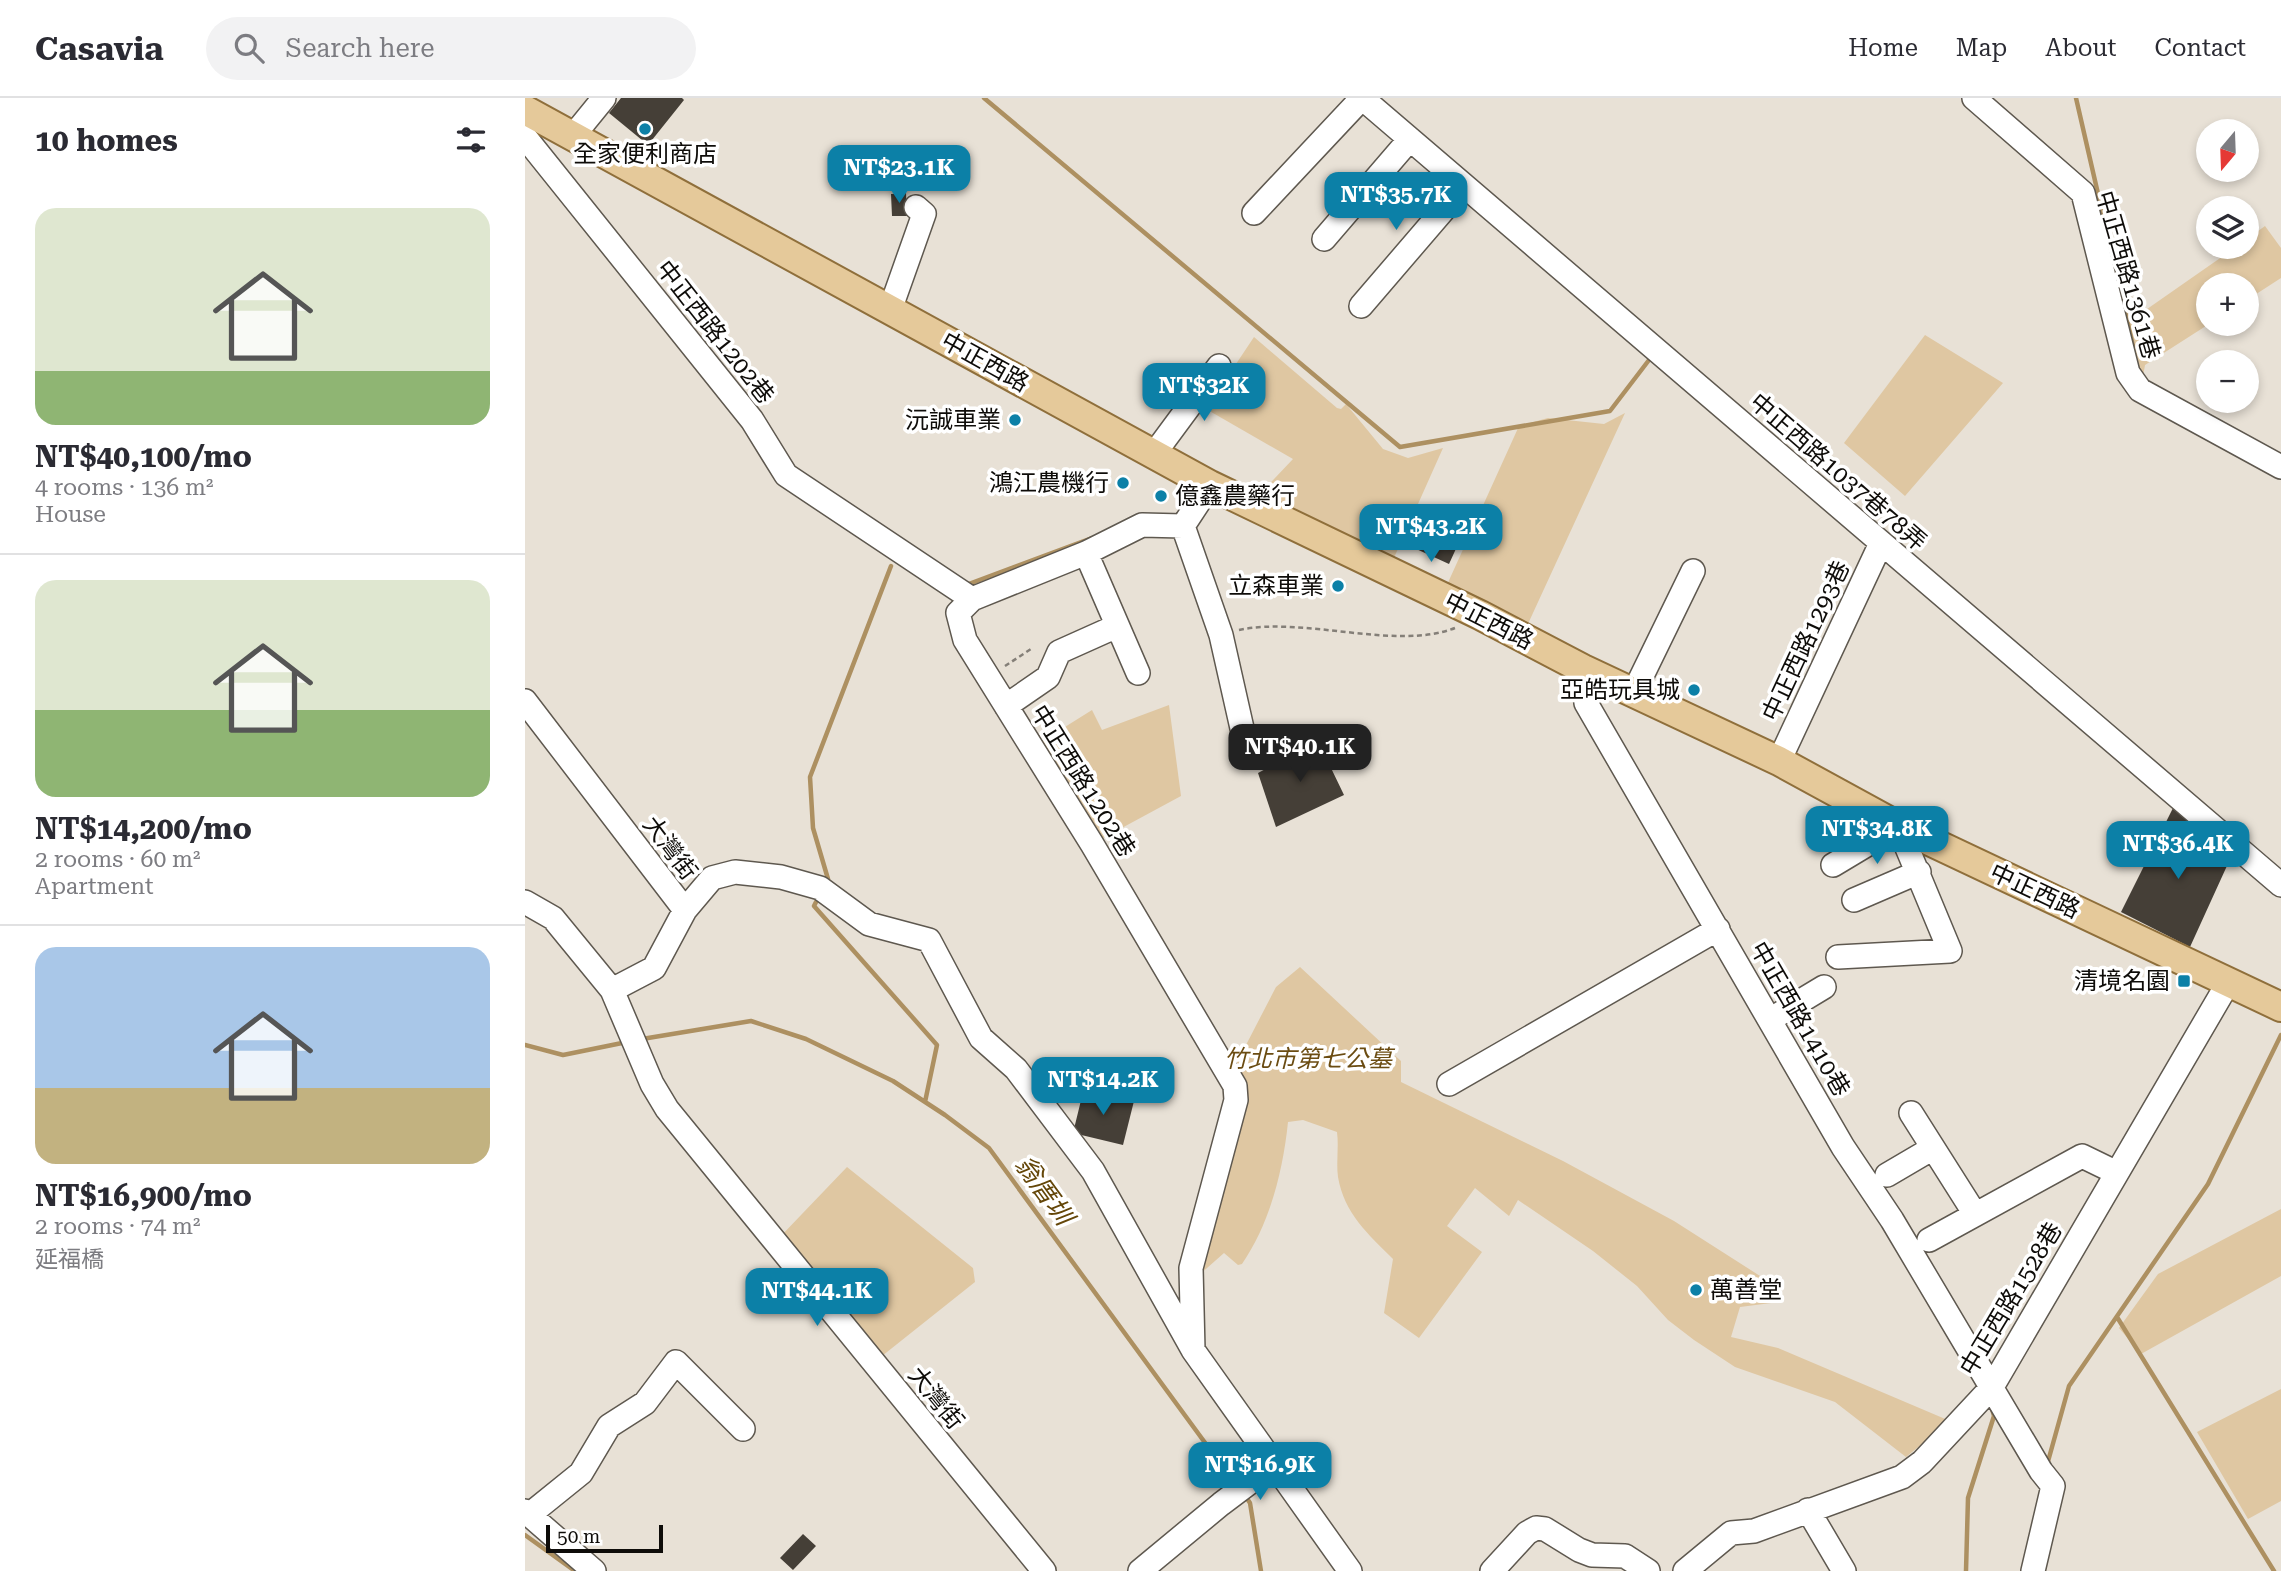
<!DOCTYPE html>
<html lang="en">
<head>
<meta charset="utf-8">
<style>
  body { margin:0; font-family:"Roboto Serif","Noto Sans TC",serif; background:#f2f2f3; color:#2b2b33; height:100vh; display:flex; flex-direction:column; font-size:26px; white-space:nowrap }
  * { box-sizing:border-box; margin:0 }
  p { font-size:23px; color:#7c7c81 }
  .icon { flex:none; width:38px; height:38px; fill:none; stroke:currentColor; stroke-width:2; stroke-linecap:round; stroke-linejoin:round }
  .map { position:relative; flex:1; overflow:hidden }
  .side { display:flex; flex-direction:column; background:#fff; width:525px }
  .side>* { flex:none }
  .needle { width:46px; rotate:199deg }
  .tools { position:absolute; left:1671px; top:21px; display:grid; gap:14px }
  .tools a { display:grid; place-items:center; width:63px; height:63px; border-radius:50%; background:#fff; box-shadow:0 4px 10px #0003; font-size:35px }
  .scale { position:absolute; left:21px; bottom:18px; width:117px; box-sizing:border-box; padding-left:7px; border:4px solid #0e0c09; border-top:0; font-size:19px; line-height:24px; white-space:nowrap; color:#0e0c09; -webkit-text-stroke:5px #fff; paint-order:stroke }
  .price { position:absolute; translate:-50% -60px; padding:0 16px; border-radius:14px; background:#0c80a7; color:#fff; font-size:23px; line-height:46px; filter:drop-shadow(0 2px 4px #0008) }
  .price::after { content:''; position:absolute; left:50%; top:42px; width:21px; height:16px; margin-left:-10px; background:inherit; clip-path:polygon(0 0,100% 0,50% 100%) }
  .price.active { background:#222; color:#fff }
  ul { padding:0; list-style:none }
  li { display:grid; align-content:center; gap:14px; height:371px; padding:0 35px }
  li+li { border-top:2px solid #e1e1e2 }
  li span { display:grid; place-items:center; height:217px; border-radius:21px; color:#555 }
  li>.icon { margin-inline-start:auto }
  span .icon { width:126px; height:126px; fill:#fffc; stroke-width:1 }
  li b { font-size:30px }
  h2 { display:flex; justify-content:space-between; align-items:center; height:84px; padding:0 35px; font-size:30px }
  header { display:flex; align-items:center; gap:42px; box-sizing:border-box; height:98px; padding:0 35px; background:#fff; border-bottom:2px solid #e1e1e2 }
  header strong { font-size:33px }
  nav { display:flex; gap:38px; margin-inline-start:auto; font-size:24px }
  .search { width:490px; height:63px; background:#f2f2f3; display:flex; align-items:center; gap:18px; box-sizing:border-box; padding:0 24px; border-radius:38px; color:#7c7c81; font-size:26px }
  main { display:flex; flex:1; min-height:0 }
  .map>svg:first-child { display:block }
</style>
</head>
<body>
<header>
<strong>Casavia</strong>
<div class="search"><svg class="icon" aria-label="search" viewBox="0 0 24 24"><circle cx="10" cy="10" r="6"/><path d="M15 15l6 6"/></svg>Search here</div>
<nav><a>Home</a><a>Map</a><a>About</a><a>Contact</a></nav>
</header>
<main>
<section class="side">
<h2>10 homes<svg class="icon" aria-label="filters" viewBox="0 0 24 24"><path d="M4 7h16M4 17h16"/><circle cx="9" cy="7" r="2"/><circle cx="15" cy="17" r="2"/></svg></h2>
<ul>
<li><span style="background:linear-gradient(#dfe7d0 75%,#8fb573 0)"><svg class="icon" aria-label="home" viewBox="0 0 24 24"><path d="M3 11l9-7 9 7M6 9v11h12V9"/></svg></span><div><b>NT$40,100/mo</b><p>4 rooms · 136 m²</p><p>House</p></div></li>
<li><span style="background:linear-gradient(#dfe7d0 60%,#8fb573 0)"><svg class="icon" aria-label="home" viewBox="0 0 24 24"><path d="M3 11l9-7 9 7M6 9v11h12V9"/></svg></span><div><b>NT$14,200/mo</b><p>2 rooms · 60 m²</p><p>Apartment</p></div></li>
<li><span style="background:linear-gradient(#a9c7e8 65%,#c2b280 0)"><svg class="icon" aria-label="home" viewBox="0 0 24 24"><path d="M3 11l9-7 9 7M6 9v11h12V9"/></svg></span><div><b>NT$16,900/mo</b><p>2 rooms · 74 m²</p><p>延福橋</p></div></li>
</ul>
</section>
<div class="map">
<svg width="1756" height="1473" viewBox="0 0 1756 1473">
  <rect width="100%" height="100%" fill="#e8e1d6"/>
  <!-- green -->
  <path fill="#dfc7a2" d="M1740 128 1756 150V180L1722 202V187H1684V226L1620 267 1616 290 1592 232 1711 149H1722V141Z
    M1400 237 1478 285 1380 398 1319 345Z
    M729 239 812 310 816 311 821 306 858 351 883 360 918 350 868 462 734 397 768 361 681 311Z
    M1100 315 1002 528 921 489 994 328 1023 320 1079 326Z
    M644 607 656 698 569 745 508 649 567 612 577 632Z
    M775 869 876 963V984L1038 1063 1149 1123 1257 1192 1246 1205 1215 1209 1206 1239 1253 1250 1425 1323 1381 1359 1310 1304 1210 1269 1169 1242 1143 1222 1112 1188 1068 1153 993 1102 984 1118 950 1090 922 1128 957 1154 894 1240 859 1215 868 1161C843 1136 819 1115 813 1079 811 1064 814 1049 812 1034L778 1022 763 1024C758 1073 745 1125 717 1166L713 1167 699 1155 673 1178 707 974 751 889Z
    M322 1069 448 1170 450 1184 352 1262 254 1140Z
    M1756 1111V1178L1616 1256 1594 1230 1633 1176Z
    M1756 1291V1403L1723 1421 1672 1334Z"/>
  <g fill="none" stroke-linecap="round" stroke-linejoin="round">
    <!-- stream -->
    <path stroke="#ad9061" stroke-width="4.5" d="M459 0 875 349 1085 313 1124 262
      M1551 0 1608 248
      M441 487 567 440
      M303 781 288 730 285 679 366 468
      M291 804 289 808 412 947 400 1004
      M117 941 226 923 281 941 368 983 420 1017 464 1050 711 1387
      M0 947 38 957 102 944
      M1592 1219 1749 1473
      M1522 1367 1544 1288 1683 1086 1756 937
      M719 1396 725 1405 736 1473
      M0 1437 50 1473
      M1441 1473 1443 1400 1469 1318 1467 1311"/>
  </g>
  <!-- building -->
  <path fill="#453f37" d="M96 0H157L159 2 123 47 84 15Z
    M381 95 382 118H367L366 96Z
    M891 409 940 431 924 466 876 444Z
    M793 643 819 697 751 729 733 675Z
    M1648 710 1706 759 1665 849 1596 814Z
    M559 990 609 1003 598 1047 548 1035Z
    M278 1436 291 1448 268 1472 255 1460Z"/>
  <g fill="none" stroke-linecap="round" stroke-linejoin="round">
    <defs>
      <path id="minor" d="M837 0 1756 787
        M1449 0 1558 95 1603 275 1615 292 1756 369
        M48 38 79 0
        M0 39 227 322 261 377 447 501
        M729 115 837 0
        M799 141 885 41
        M836 208 939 88
        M365 212 399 116 391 109
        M629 356 694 268
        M658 428 696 537 721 648
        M561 455 613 575
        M1058 571 1061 605 1318 1049 1367 1122 1516 1373 1528 1388 1508 1473
        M1109 594 1168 473
        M0 603 160 812 129 870 87 892
        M481 608 523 579 534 554 592 528
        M1254 663 1356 445
        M1308 767 1373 728 1425 853 1313 859
        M1329 802 1394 774
        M0 804 28 820 87 892 127 986 142 1011 519 1473
        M160 812 187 780 210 774 256 779 295 790 344 826 404 842 456 940 491 971 568 1073 668 1252 825 1473
        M1246 921 1299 889
        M924 986 1193 831
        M1386 1015 1450 1116
        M1362 1077 1408 1050
        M1404 1142 1557 1058 1592 1075
        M668 1252 666 1170 711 1002 710 988 567 746 440 542 433 515 447 501 561 455 617 427 658 428 685 387
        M1283 1412 1319 1473
        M0 1413 69 1473
        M4 1417 56 1375 84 1328 120 1305 151 1264 218 1331
        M615 1473 696 1406 748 1367
        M967 1473 1002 1435 1011 1430 1020 1431 1054 1452 1067 1457 1100 1458 1123 1473
        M1160 1473 1206 1435 1229 1433 1377 1379 1397 1364 1467 1289 1703 885"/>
      <path id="major" d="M0 12 685 387 955 517 1058 571 1254 663 1373 728 1756 909"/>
    </defs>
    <!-- minor casing -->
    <use href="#minor" stroke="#5e584f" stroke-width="26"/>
    <!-- major casing -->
    <use href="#major" stroke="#8f6f3b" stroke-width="32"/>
    <!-- path -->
    <path stroke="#847f78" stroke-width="2.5" stroke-dasharray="5 3.5" stroke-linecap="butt" d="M714 532C779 518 871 553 930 530
      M480 568 506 551"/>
    <!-- minor -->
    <use href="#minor" stroke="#fff" stroke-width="23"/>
    <!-- major -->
    <use href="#major" stroke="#e5c99a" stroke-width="28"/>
  </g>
  <!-- markers -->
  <g fill="#0c80a7" stroke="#fff" stroke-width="2.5">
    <circle cx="120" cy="31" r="7"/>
    <circle cx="490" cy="322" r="7"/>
    <circle cx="598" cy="385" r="7"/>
    <circle cx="636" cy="398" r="7"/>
    <circle cx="813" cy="488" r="7"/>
    <circle cx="1169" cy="592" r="7"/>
    <rect x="1652" y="876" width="14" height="14" rx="3.5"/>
    <circle cx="1171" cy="1192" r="7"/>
  </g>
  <g text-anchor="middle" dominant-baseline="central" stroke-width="7" stroke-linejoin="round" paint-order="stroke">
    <!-- poi labels -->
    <g font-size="24" fill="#0e0c09" stroke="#fff" text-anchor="end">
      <text x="120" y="56" text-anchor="middle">全家便利商店</text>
      <text x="476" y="322">沅誠車業</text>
      <text x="584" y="385">鴻江農機行</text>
      <text x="650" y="398" text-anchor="start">億鑫農藥行</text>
      <text x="799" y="488">立森車業</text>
      <text x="1155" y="592">亞皓玩具城</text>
      <text x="1645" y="883">清境名園</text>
      <text x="1185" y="1192" text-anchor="start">萬善堂</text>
    </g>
    <!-- street labels -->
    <g font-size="24" fill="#0e0c09" stroke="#fff">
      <text transform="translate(1603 177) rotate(74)">中正西路1361巷</text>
      <text transform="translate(190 234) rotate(52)">中正西路1202巷</text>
      <text transform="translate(460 264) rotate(29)">中正西路</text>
      <text transform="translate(1313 374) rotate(41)">中正西路1037巷78弄</text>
      <text transform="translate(964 523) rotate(27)">中正西路</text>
      <text transform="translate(1281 543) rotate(-65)">中正西路1293巷</text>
      <text transform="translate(558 683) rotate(58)">中正西路1202巷</text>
      <text transform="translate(145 750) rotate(53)">大灣街</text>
      <text transform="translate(1510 793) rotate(25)">中正西路</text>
      <text transform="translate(1275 921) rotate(60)">中正西路1410巷</text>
      <text transform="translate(1486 1201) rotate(-59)">中正西路1528巷</text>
      <text transform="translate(411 1300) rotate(51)">大灣街</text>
    </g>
    <!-- park labels -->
    <g font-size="24" font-style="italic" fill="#6b4c12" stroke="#fff">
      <text x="783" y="961">竹北市第七公墓</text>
    </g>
    <!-- water labels -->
    <g font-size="26" font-style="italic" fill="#644608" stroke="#fff">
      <text transform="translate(519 1092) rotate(54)">翁厝圳</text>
    </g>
  </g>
</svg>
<div class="tools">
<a><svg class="needle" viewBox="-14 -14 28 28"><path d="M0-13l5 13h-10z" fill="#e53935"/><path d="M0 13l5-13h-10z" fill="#7c7c81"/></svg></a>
<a><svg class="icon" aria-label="layers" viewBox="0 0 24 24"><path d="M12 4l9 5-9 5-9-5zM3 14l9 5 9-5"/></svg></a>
<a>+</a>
<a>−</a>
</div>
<div class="scale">50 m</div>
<b class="price" style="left:374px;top:107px">NT$23.1K</b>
<b class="price" style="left:871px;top:134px">NT$35.7K</b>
<b class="price" style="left:679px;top:325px">NT$32K</b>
<b class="price" style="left:906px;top:466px">NT$43.2K</b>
<b class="price active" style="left:775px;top:686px">NT$40.1K</b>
<b class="price" style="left:1352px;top:768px">NT$34.8K</b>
<b class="price" style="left:1653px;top:783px">NT$36.4K</b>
<b class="price" style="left:578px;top:1019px">NT$14.2K</b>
<b class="price" style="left:292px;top:1230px">NT$44.1K</b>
<b class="price" style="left:735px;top:1404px">NT$16.9K</b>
</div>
</main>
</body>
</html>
